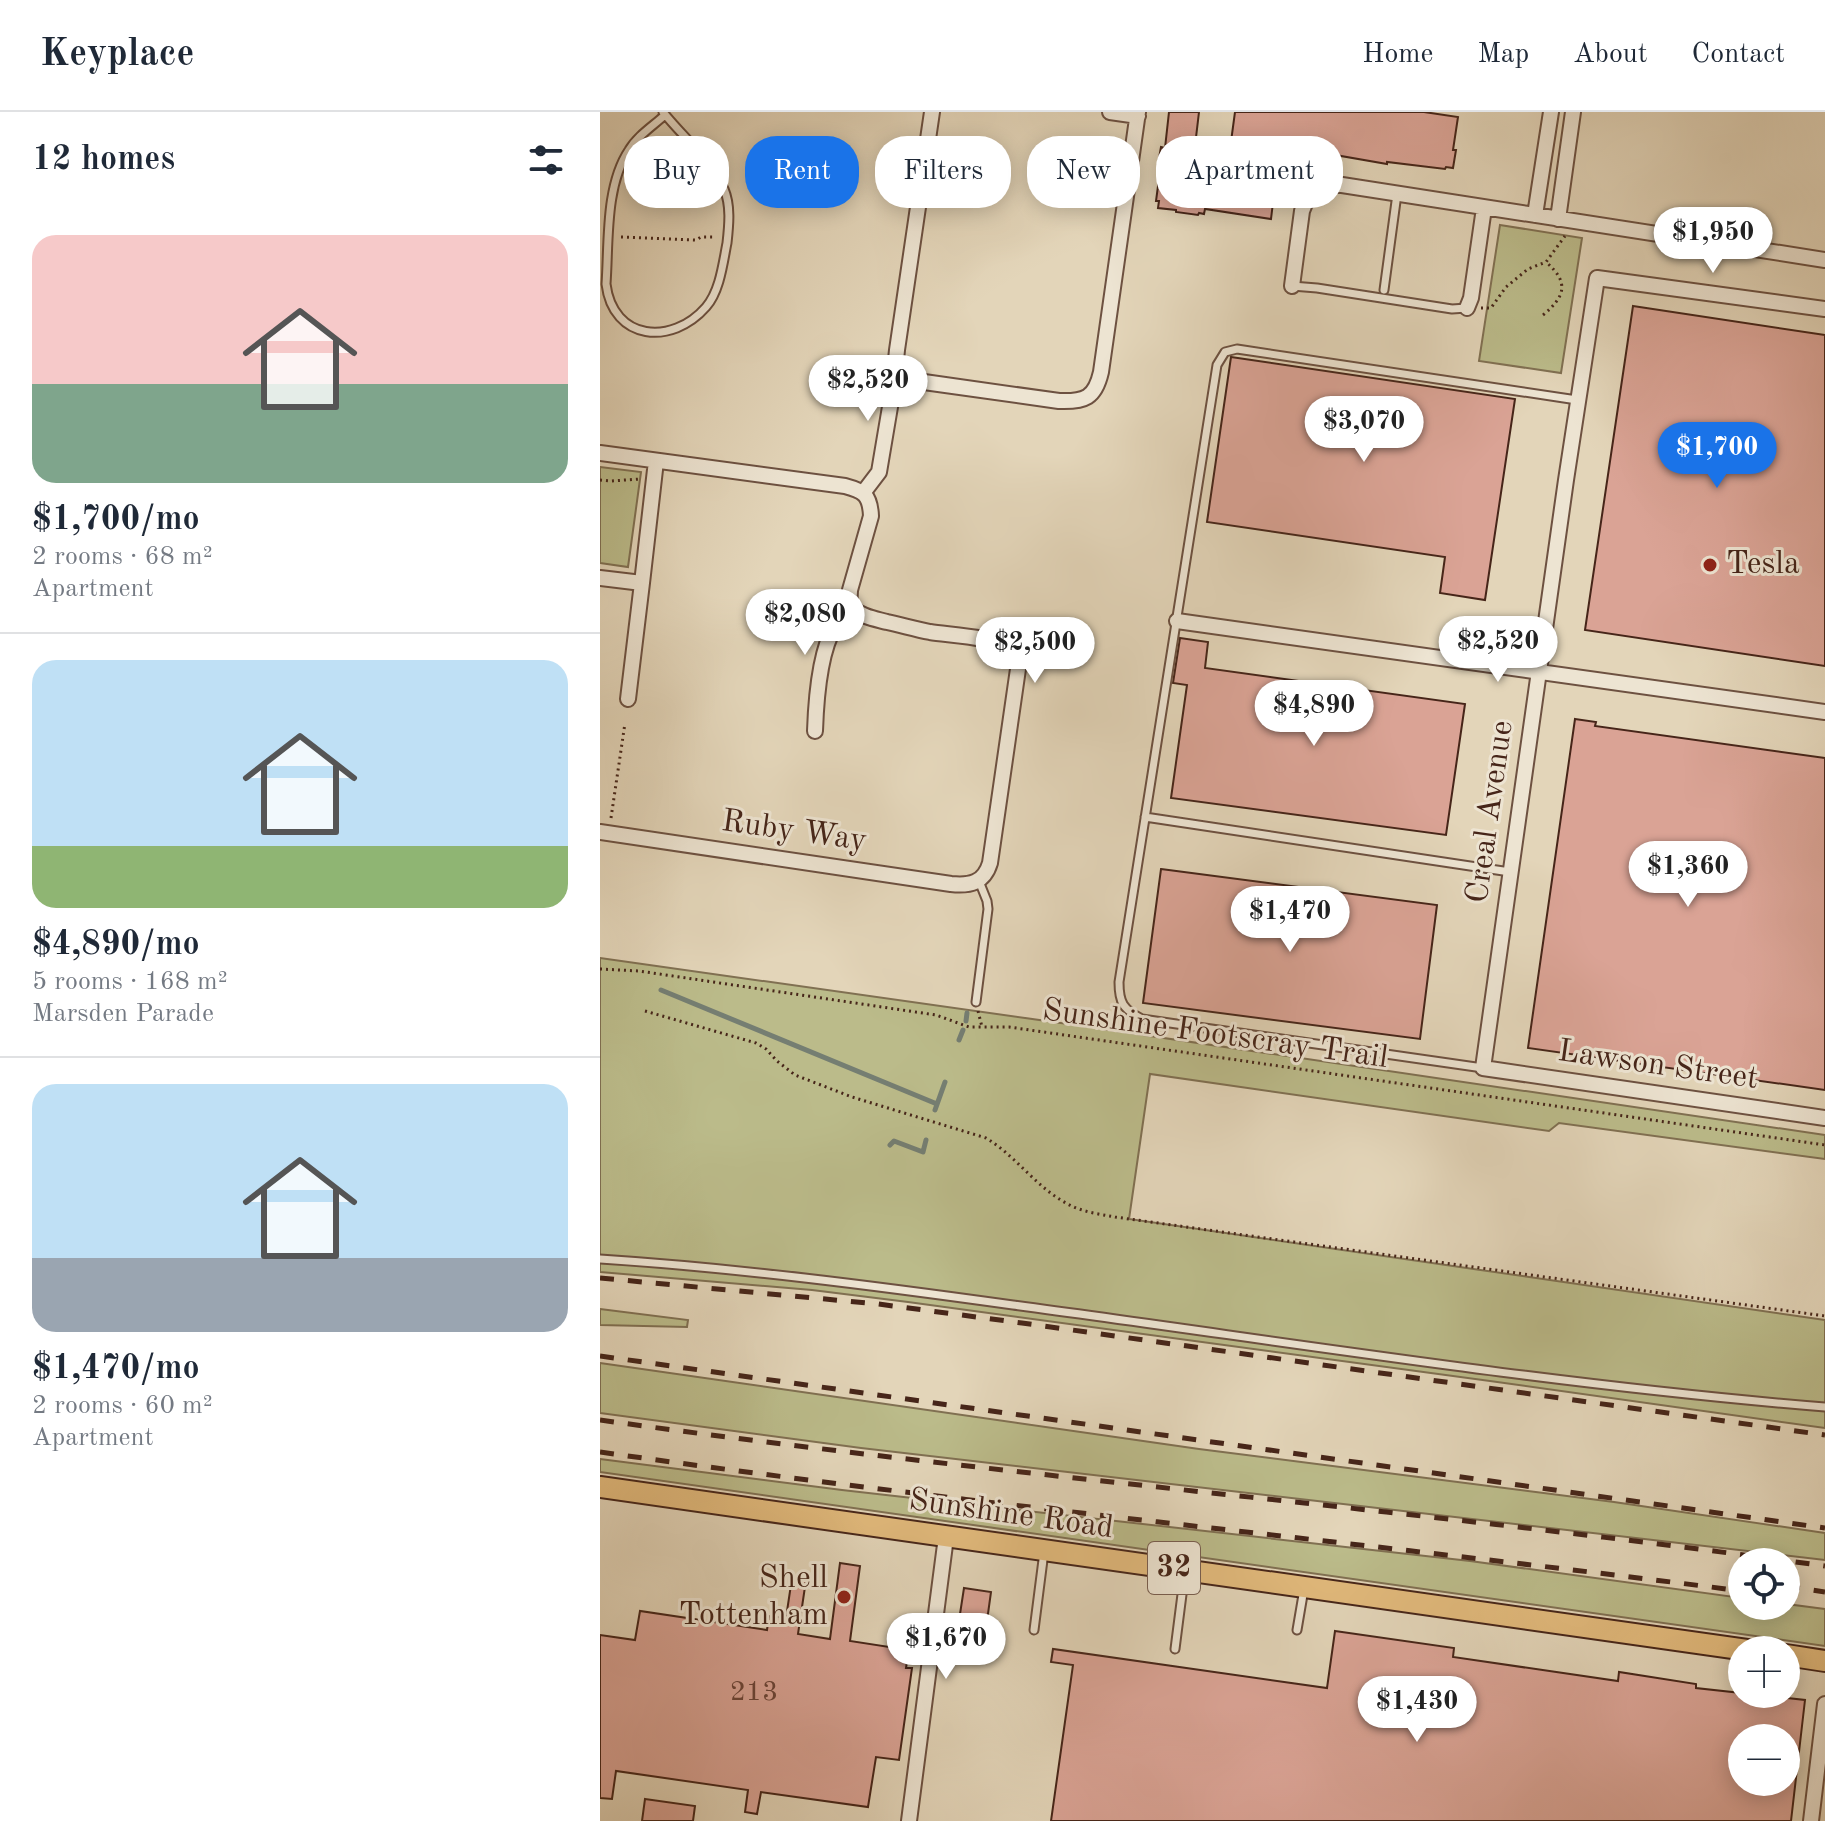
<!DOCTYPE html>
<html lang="en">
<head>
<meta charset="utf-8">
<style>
  body { margin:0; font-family:"Old Standard TT",serif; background:#f2f2f3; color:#1f2937; height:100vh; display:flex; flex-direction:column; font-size:30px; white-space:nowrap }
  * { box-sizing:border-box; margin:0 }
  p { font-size:26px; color:#747a83 }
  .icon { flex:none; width:44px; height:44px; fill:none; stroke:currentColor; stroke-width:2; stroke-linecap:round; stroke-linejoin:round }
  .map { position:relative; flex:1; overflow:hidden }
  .sheet { display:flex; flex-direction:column; background:#fff; width:600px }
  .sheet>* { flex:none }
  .top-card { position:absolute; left:24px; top:24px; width:760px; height:72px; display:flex; gap:16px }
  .tools { position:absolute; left:1128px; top:1436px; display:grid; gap:16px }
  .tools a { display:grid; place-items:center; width:72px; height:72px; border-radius:50%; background:#fff; box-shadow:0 4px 20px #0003; font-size:40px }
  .price { position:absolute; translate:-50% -68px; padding:0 18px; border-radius:28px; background:#fff; color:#222; font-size:26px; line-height:52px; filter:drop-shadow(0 2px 4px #0008) }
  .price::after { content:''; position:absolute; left:50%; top:48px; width:24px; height:18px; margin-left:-12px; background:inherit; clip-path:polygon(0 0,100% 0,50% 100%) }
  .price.selected { background:#1a73e8; color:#fff }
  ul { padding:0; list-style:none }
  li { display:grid; align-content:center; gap:16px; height:424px; padding:0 32px }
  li+li { border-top:2px solid #e0e1e3 }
  li span { display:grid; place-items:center; height:248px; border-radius:24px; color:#555 }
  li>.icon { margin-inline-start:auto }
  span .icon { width:144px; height:144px; fill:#fffc; stroke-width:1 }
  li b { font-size:34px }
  h2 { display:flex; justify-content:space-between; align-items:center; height:96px; padding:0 32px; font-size:34px }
  .pill { padding:0 28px; border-radius:32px; background:#fff; box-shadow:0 4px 20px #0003; font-size:28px; line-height:72px }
  .pill.selected { background:#1a73e8; color:#fff }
  header { display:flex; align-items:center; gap:48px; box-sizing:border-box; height:112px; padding:0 40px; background:#fff; border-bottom:2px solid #e0e1e3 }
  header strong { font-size:38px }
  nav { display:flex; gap:44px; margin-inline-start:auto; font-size:28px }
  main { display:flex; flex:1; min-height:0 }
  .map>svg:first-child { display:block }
</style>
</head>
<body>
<header>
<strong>Keyplace</strong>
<nav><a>Home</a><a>Map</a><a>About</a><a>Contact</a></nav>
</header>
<main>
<section class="sheet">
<h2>12 homes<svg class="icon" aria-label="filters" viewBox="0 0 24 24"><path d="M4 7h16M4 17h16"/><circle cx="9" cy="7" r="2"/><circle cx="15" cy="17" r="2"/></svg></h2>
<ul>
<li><span style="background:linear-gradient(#f6c9c9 60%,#7fa58c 0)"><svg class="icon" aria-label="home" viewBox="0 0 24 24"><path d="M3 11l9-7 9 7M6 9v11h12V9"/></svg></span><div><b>$1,700/mo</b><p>2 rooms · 68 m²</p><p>Apartment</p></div></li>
<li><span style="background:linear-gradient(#bfe0f5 75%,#8fb573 0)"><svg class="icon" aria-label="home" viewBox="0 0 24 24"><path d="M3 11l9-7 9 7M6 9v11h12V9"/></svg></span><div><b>$4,890/mo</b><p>5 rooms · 168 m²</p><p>Marsden Parade</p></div></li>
<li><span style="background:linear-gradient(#bfe0f5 70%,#9aa5b1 0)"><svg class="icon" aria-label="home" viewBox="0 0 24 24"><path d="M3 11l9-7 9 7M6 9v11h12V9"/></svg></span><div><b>$1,470/mo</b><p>2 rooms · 60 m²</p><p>Apartment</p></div></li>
</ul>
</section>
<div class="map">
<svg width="1225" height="1709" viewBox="0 0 1225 1709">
  <rect width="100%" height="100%" fill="#e3d5b9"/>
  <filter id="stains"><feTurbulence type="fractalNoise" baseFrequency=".0025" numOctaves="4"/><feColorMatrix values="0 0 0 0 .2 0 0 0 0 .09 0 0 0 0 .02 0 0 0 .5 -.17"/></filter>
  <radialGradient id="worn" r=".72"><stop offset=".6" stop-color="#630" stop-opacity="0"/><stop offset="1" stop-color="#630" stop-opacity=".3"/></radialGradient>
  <!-- green -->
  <path fill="#bbbb8a" stroke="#807052" stroke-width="2" d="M900 113 982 126 961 261 879 249Z
    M0 355 41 360 28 455 0 451Z
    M0 846 482 914 1225 1023V1047L959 1011 949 1019 550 962 529 1107 1225 1208V1316L890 1269 308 1190 212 1178 0 1160Z
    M0 1197 88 1208 87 1215 0 1213Z
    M0 1251 599 1337 1014 1390 1225 1421V1448L261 1336 0 1301Z
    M0 1347 242 1378 870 1449 1142 1486V1494H1186V1492L1225 1497V1534L0 1360Z"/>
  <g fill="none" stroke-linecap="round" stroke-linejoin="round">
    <!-- stream -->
    <path stroke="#757e72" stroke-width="5" d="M61 878 337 992
      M366 909 367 901
      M359 928 363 918
      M335 998 345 970
      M290 1033 294 1029 323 1040 326 1028"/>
  </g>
  <!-- building -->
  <path fill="#daa395" stroke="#462519" stroke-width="2" fill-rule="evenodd" d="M569 0H599L595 34 624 38V36L630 37 635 0H824L858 5 853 38H856L853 56 846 55 845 57 787 50V52L655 29 654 35 647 34 641 77 674 82 671 107 605 97 604 102 599 101 598 103 576 100V98L558 96 559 89H556L561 52H558L561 35 565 36Z
    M1033 194 1225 223V554L985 518Z
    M631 245 915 287 885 488 840 481 845 445 607 410Z
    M580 526 608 530 605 556 865 592 846 723 571 686 587 573 573 571Z
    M975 607 996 610 995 614 1225 646V978L928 936Z
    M561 757 837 793 820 927 543 891Z
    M240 1451 260 1454 250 1529 309 1538 306 1556H312L299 1648 276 1645 268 1695 161 1680 157 1702 145 1700 148 1678 16 1659 12 1687 0 1686V1523L35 1528 40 1499 167 1518 169 1504 186 1506 192 1466 206 1468 198 1522 230 1527Z
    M364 1476 391 1480 382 1545 354 1541Z
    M735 1519 854 1536 853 1545 1018 1569 1019 1560 1096 1572V1576L1205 1588 1191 1709H451L473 1553 451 1550 453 1537 727 1576ZM1142 1626H1186V1670H1142Z
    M45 1687 95 1694 93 1709H42Z"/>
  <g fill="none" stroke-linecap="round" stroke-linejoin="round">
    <defs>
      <path id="service" d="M63 0C83 25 110 47 124 77 131 93 129 113 127 131 123 151 120 179 106 195 72 234 13 229 6 172 9 130 5 74 29 38 37 24 53 14 65 3
        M657 47C684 53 701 51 720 74
        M692 174 717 176 852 197 867 196
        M784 178 797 82
        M545 705 910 760
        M376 890 388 797 387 789 379 769
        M883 956 542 907C523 897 519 891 519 870L617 253 625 240 637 237 977 288
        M0 1147C138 1156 276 1174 413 1193 683 1229 953 1273 1225 1295
        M434 1518 444 1440
        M697 1518 704 1477
        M575 1537 585 1459"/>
      <path id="minor" d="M510 0 538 4
        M935 103 951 0
        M958 107 973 0
        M692 174 702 99C710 77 719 72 742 73L1225 148
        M867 196 871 186 884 96
        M1225 197 997 166 966 368 883 956 1225 1006
        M304 262 312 267 324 270 459 289C485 290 495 286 501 260L538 0
        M304 262 296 248 297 238 332 0
        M0 341 245 374C264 379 270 383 271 404L250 478C250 484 248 491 253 496 261 505 276 507 287 510 301 513 315 517 330 520 349 523 393 525 409 535 416 540 417 549 418 557L390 751C384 771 370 774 351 772L0 720
        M263 381 279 360 292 283 304 262
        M0 466 42 471 56 349
        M577 509 1225 600
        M28 587 42 471
        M215 619C216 589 220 539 235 514 240 506 246 501 252 496
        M309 1709 346 1425
        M1211 1709 1225 1592"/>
      <path id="primary" d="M0 1375 1147 1538
        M1186 1543 1225 1549"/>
    </defs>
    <!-- service casing -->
    <use href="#service" stroke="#6d5141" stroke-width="11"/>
    <!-- minor casing -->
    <use href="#minor" stroke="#6d5141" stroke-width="18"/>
    <!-- primary casing -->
    <use href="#primary" stroke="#462519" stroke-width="24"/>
    <!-- path -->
    <path stroke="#462519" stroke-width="3" stroke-dasharray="2 4" stroke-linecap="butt" d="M21 125 96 128 101 125H116
      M881 196H891L906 175 928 157 946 150 965 124
      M943 203C966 184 969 170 946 150
      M0 368 11 369 40 367
      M11 706 25 611
      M0 857 39 859 336 903 369 915H409L1225 1033
      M45 899 156 931 166 937 177 949 195 963 252 985 386 1026C416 1044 436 1075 466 1091 481 1100 499 1102 515 1105L1225 1204
      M378 899 382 915"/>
    <!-- service -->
    <use href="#service" stroke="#ede4d2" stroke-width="7"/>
    <!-- minor -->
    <use href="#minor" stroke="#ede4d2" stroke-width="14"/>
    <!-- primary -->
    <use href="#primary" stroke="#e2ba7c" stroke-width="20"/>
    <!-- rail -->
    <path stroke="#462519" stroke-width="5" stroke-dasharray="14 14" stroke-linecap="butt" d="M0 1166 278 1192 422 1211 1225 1323
      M0 1244 1225 1416
      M0 1308C407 1365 818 1397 1225 1454
      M0 1340C380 1394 762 1430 1142 1479
      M1186 1474 1225 1480"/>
  </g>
  <!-- markers -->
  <g fill="#8f2418" stroke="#ede4d2" stroke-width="3">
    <circle cx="1110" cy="453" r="8"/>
    <circle cx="244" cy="1485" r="8"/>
  </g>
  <g text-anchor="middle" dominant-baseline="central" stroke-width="6" stroke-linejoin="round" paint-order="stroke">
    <!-- number labels -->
    <g font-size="28" fill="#6b4438">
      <text x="154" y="1581">213</text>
    </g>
    <!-- shield labels -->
    <rect fill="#ede4d2" stroke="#785e50" stroke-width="2" x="548" y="1430" width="52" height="52" rx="6"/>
    <g font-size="30" font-weight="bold" fill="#462519">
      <text x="574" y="1456">32</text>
    </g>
    <!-- poi labels -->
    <g font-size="32" fill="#462519" stroke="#ede4d2" text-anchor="start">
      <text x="1126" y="453">Tesla</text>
      <text x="228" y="1467" text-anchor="end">Shell<tspan x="228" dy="37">Tottenham</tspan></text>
    </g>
    <!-- street labels -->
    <g font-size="32" fill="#462519" stroke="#ede4d2">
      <text transform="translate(891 700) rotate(-82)">Creal Avenue</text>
      <text transform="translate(194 720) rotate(8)">Ruby Way</text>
      <text transform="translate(615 923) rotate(8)">Sunshine Footscray Trail</text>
      <text transform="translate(1058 954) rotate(8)">Lawson Street</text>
      <text transform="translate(411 1403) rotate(8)">Sunshine Road</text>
    </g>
  </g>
  <rect width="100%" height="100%" filter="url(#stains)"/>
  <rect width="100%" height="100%" fill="url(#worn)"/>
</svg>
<div class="tools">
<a><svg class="icon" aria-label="locate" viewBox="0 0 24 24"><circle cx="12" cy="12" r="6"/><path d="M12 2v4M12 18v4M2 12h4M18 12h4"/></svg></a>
<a>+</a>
<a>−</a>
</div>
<b class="price" style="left:1113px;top:163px">$1,950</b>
<b class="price" style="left:268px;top:311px">$2,520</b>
<b class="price" style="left:764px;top:352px">$3,070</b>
<b class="price selected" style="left:1117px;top:378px">$1,700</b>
<b class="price" style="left:205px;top:545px">$2,080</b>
<b class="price" style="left:898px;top:572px">$2,520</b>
<b class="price" style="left:435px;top:573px">$2,500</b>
<b class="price" style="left:714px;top:636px">$4,890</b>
<b class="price" style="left:1088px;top:797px">$1,360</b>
<b class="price" style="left:690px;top:842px">$1,470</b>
<b class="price" style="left:346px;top:1569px">$1,670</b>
<b class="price" style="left:817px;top:1632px">$1,430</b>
<div class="top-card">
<a class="pill">Buy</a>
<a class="pill selected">Rent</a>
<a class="pill">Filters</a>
<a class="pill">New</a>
<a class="pill">Apartment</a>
</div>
</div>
</main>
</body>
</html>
